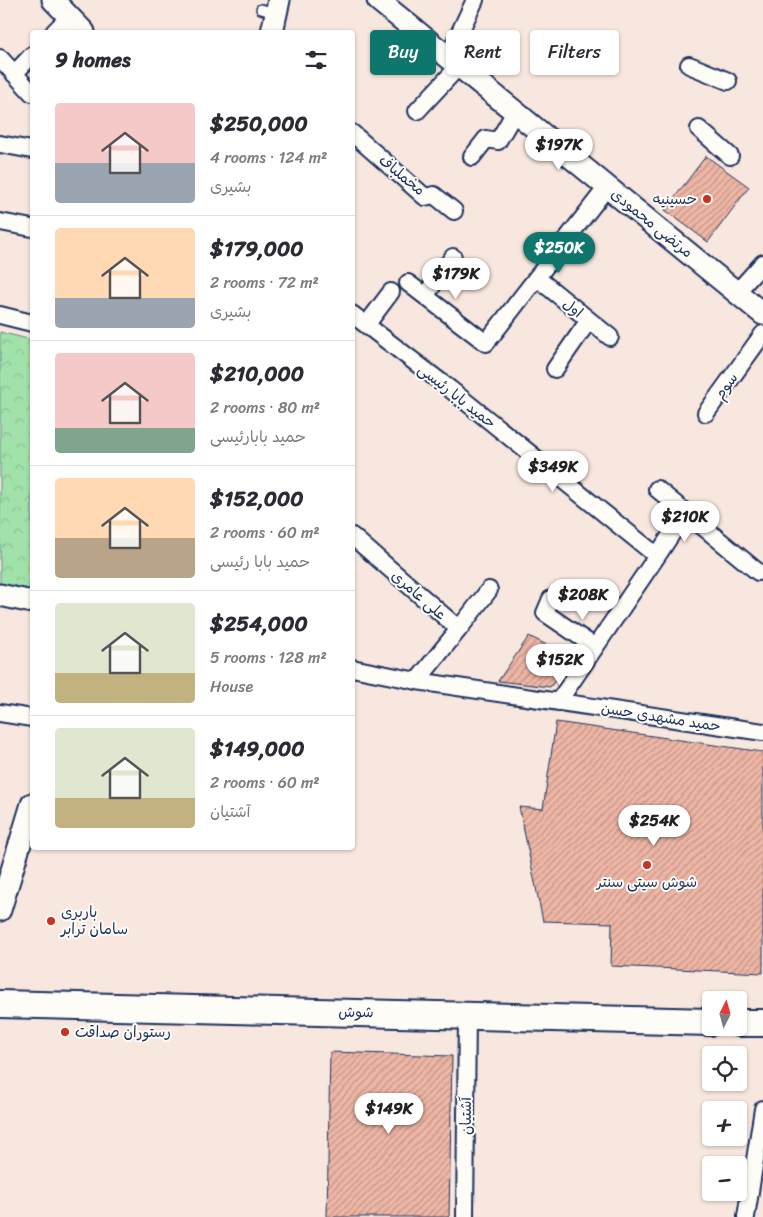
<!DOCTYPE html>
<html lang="en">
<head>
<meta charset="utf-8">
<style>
  body { margin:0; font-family:Sriracha,"Playpen Sans Arabic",sans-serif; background:#f2f2f3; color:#2b2b33; height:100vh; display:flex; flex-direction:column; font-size:19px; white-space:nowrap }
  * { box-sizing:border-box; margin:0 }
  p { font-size:16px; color:#7c7c81 }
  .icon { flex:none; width:28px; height:28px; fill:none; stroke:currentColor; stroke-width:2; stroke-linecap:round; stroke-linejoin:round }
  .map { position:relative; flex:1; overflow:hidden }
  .side { position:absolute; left:30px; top:30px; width:325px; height:820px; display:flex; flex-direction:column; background:#fff; border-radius:5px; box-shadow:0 1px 4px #0004 }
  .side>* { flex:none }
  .hud { position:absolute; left:370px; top:30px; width:318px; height:45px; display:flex; gap:10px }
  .needle { width:32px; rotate:6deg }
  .buttons { position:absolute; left:702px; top:991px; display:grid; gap:10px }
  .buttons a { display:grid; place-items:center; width:45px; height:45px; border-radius:5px; background:#fff; box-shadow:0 1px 4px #0004; font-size:25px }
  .price { position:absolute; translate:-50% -42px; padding:0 11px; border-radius:18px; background:#fff; color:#222; font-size:16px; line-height:32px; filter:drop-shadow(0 1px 2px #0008) }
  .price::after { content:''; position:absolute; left:50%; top:30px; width:15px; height:11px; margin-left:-8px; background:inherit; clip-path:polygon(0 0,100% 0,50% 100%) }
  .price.active { background:#0f766e; color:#fff }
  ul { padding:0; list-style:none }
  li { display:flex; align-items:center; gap:15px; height:125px; padding:0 25px }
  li+li { border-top:1px solid #e1e1e2 }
  li span { display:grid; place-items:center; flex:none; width:140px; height:100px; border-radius:5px; color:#555 }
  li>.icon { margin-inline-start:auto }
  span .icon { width:60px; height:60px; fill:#fffc; stroke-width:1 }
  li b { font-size:21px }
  h2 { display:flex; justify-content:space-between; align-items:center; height:60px; padding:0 25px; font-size:21px }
  .tag { padding:0 18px; border-radius:5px; background:#fff; box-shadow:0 1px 4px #0004; font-size:18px; line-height:45px }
  .tag.active { background:#0f766e; color:#fff }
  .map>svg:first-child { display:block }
</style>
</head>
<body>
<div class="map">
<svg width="763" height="1217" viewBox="0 0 763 1217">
  <defs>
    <pattern id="forest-crowns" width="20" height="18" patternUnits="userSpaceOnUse" patternTransform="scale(1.25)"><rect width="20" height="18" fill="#a1e1aa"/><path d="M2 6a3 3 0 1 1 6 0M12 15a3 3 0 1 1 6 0" fill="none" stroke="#8ac195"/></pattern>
    <pattern id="building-hatch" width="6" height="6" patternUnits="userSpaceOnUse" patternTransform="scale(1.25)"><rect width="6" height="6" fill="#eeb6a4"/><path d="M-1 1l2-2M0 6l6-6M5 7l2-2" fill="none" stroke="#c09489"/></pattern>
  </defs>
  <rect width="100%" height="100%" fill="#f8e7de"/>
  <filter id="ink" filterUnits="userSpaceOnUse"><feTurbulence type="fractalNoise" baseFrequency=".02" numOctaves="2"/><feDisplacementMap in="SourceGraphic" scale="10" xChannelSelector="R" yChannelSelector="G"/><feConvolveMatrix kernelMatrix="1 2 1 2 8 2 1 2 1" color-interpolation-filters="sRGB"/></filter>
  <g filter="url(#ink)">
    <!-- forest -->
    <path fill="url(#forest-crowns)" stroke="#5e8884" d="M0 332 32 340V593L0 587Z"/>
    <!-- building -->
    <path fill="url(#building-hatch)" stroke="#1b2f5e" d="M706 156 749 187 708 242 665 210Z
      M529 636 572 658 550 687 498 681Z
      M556 722 763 752V973L611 966 612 923 543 921 519 807 543 809Z
      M330 1052 452 1056 449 1217H327Z"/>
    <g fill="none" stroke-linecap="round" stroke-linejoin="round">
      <defs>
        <path id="service" d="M261 9 276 13"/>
        <path id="minor" d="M54 32 69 17
          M448 57 475 0
          M0 58 32 93
          M689 65 728 81
          M14 74 32 55
          M417 111 459 66
          M699 129 730 156
          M352 133 425 197 434 195 454 211
          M0 144 32 150
          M472 157 486 139 498 141 515 112
          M0 222 32 228
          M537 278 610 337
          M408 283 486 343 607 187
          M737 292 763 263
          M425 296 453 257
          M352 314 450 389 657 556 558 702
          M0 315 32 323
          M367 324 391 292
          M555 369 589 320
          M706 413 763 334
          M657 489 758 572
          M352 536 459 629 417 681
          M657 556 686 512
          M551 599 545 613 595 647
          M459 629 489 590
          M352 668 417 681 763 732
          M0 713 32 718
          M465 1217 467 1015
          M746 1217 763 1109"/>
        <path id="tertiary" d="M53 0 84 32
          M378 0 763 314
          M272 32 279 0
          M0 595 32 602
          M0 910 32 804"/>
        <path id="primary" d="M0 1004 711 1022
          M739 1023H763"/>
      </defs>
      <!-- service casing -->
      <use href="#service" stroke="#1b2f5e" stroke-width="12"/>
      <!-- minor casing -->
      <use href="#minor" stroke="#1b2f5e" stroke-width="20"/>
      <!-- tertiary casing -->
      <use href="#tertiary" stroke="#1b2f5e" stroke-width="25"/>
      <!-- primary casing -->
      <use href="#primary" stroke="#1b2f5e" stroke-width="30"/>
      <!-- service -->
      <use href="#service" stroke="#fdfcf7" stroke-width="9"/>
      <!-- minor -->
      <use href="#minor" stroke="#fdfcf7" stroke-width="16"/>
      <!-- tertiary -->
      <use href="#tertiary" stroke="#fdfcf7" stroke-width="21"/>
      <!-- primary -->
      <use href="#primary" stroke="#fdfcf7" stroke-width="26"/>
    </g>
  </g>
  <!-- markers -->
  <g fill="#c8321e" stroke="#fdfcf7" stroke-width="2">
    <circle cx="707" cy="199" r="5"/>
    <circle cx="647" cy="865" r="5"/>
    <circle cx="51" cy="921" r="5"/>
    <circle cx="65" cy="1032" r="5"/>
  </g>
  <g text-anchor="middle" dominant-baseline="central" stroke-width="4" stroke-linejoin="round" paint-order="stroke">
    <!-- street labels -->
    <g font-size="15" fill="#1b2f5e" stroke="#fdfcf7">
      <text transform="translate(402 175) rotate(39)">مخملباف</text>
      <text transform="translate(652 223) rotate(39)">مرتضی محمودی</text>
      <text transform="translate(573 308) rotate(39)">اول</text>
      <text transform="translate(726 386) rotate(-54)">سوم</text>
      <text transform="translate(457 396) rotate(38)">حمید بابا رئیسی</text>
      <text transform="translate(419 595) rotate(41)">علی عامری</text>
      <text transform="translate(661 717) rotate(9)">حمید مشهدی حسن</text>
      <text transform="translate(356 1012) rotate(1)">شوش</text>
      <text transform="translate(466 1116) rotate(-90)">آشتیان</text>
    </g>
    <!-- poi labels -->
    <g font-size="15" fill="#1b2f5e" stroke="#fdfcf7" text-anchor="start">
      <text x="697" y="199" text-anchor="end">حسینیه</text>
      <text x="647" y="882" text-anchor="middle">شوش سیتی سنتر</text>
      <text x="61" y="912">باربری<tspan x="61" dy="17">سامان ترابر</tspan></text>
      <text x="75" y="1032">رستوران صداقت</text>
    </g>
  </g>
</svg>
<div class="buttons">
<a><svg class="needle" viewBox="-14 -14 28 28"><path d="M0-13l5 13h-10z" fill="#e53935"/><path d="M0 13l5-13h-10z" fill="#7c7c81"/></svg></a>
<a><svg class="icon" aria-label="locate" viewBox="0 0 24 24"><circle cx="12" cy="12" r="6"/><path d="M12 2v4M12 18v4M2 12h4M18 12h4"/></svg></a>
<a>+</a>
<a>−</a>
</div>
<b class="price" style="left:559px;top:171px">$197K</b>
<b class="price active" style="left:559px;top:274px">$250K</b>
<b class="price" style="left:456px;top:300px">$179K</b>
<b class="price" style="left:553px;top:493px">$349K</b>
<b class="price" style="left:685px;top:543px">$210K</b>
<b class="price" style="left:583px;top:621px">$208K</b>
<b class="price" style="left:560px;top:686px">$152K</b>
<b class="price" style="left:654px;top:847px">$254K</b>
<b class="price" style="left:389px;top:1135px">$149K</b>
<div class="hud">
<a class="tag active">Buy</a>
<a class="tag">Rent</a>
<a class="tag">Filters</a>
</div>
<section class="side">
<h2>9 homes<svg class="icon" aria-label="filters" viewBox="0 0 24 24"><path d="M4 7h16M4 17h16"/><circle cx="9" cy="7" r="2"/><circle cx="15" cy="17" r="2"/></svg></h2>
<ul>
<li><span style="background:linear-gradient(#f6c9c9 60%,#9aa5b1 0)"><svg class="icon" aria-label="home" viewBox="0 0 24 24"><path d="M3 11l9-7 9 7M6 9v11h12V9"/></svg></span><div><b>$250,000</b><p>4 rooms · 124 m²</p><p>بشیری</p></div></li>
<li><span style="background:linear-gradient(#ffd9b3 70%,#9aa5b1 0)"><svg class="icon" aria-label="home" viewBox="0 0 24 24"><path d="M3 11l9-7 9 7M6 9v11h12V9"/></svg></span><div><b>$179,000</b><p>2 rooms · 72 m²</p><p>بشیری</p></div></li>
<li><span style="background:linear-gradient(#f6c9c9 75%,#7fa58c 0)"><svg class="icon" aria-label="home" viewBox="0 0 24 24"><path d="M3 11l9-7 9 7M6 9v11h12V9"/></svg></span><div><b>$210,000</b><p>2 rooms · 80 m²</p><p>حمید بابارئیسی</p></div></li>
<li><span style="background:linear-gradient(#ffd9b3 60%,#b9a48a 0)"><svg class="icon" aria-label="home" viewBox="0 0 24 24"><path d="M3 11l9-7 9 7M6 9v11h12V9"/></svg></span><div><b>$152,000</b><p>2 rooms · 60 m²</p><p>حمید بابا رئیسی</p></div></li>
<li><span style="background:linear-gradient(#dfe7d0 70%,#c2b280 0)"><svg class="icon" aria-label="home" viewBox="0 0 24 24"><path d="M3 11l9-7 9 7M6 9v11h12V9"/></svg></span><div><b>$254,000</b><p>5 rooms · 128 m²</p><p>House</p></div></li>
<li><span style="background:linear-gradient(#dfe7d0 70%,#c2b280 0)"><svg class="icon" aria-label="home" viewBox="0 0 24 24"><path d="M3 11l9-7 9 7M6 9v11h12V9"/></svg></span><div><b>$149,000</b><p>2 rooms · 60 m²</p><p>آشتیان</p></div></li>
</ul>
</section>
</div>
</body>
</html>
